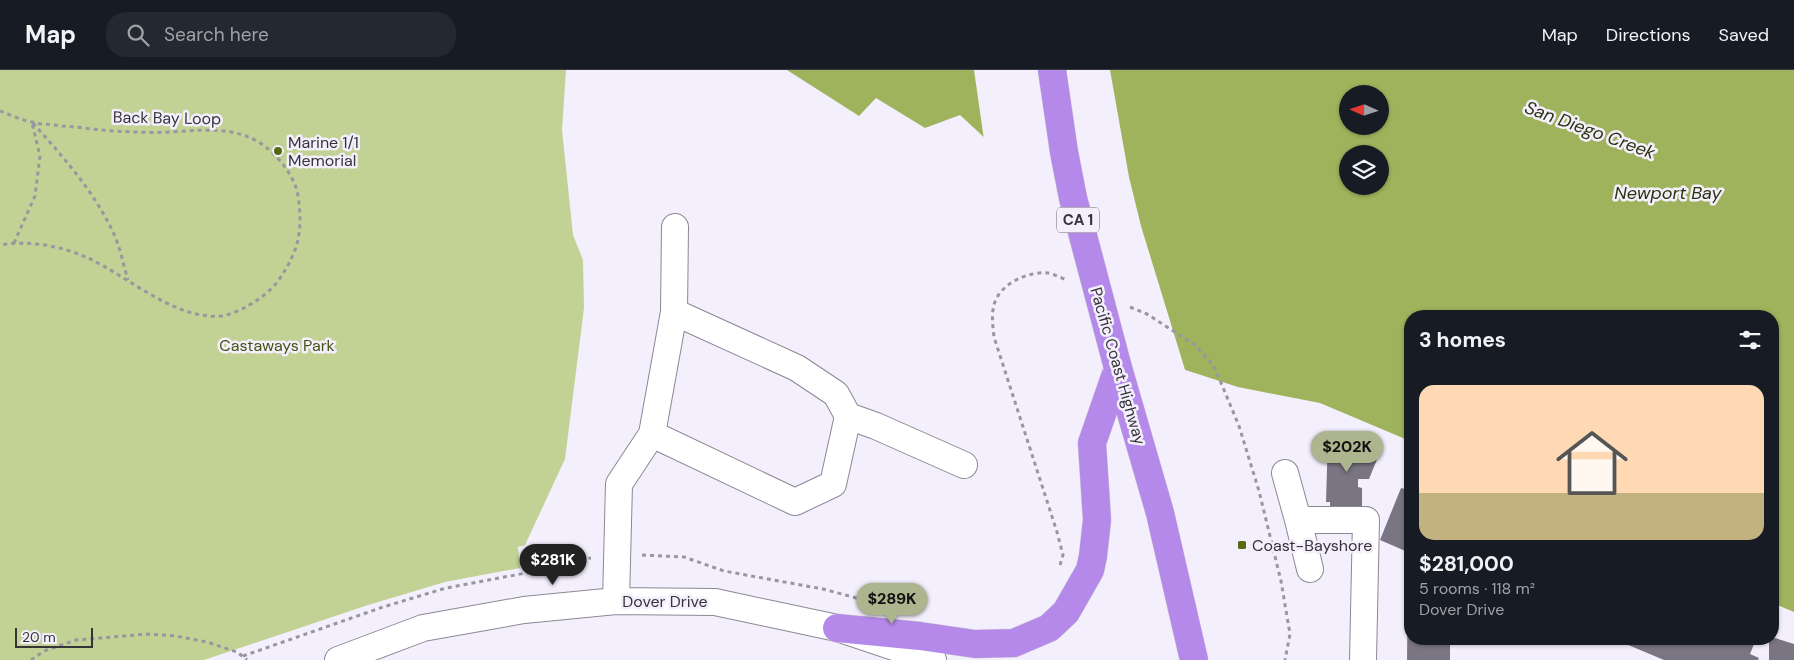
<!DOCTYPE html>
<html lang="en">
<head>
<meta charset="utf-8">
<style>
  body { margin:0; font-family:"DM Sans",sans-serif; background:#242831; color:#f1f3f6; height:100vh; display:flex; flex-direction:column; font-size:19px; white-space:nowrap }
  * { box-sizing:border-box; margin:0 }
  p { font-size:16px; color:#9ea1a6 }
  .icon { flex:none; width:28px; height:28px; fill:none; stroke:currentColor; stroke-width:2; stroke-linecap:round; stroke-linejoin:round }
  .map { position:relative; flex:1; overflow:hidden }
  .side { position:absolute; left:1404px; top:240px; width:375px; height:335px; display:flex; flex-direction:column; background:#171b24; border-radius:20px; box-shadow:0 1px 4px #0004 }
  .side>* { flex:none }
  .needle { width:32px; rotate:273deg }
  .controls { position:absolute; left:1339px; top:15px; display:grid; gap:10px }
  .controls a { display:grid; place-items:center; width:50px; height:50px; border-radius:50%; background:#171b24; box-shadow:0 1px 4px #0004; font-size:25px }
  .scale { position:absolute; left:15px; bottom:12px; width:78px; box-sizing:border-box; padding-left:5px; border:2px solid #363439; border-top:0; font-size:14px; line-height:18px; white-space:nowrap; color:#363439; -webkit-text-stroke:4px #f4effd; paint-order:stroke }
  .price { position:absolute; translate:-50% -42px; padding:0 11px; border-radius:18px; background:#adb58f; color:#111; font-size:16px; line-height:32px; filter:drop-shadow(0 1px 2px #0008) }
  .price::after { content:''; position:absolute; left:50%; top:30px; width:15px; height:11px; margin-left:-8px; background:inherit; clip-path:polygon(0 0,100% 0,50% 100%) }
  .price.on { background:#222; color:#fff }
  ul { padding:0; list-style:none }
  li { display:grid; align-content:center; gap:10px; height:265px; padding:0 15px }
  li span { display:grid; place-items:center; height:155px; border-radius:15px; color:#555 }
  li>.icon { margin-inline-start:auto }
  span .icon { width:90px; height:90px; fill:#fffc; stroke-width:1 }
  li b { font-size:21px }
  h2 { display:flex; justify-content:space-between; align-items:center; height:60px; padding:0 15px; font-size:21px }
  header { display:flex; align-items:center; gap:30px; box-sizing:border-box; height:70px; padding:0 25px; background:#171b24; border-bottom:1px solid #363941 }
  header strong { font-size:24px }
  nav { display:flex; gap:28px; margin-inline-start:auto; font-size:18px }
  .search { width:350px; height:45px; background:#242831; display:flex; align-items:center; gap:12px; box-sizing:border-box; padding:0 18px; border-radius:20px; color:#9ea1a6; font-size:19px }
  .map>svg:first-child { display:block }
</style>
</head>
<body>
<header>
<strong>Map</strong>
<div class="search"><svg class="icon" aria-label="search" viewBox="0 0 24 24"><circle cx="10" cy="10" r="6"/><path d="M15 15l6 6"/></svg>Search here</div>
<nav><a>Map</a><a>Directions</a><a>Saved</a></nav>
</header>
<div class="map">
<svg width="1794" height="590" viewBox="0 0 1794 590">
  <rect width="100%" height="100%" fill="#f4effd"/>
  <!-- green -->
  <path fill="#c2d194" d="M0 0H566L562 60 573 165 583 190 584 238 565 389 525 475 518 477 520 498 445 512 368 535 204 590H0Z"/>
  <!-- water -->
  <path fill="#9fb35c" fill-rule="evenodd" d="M787 0H1794V542L1773 533 1772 246H1410V371L1320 333 1238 317 1167 294 1148 219 960 45 925 58 876 28 859 46ZM1348 24H1380V56H1348ZM1348 84H1380V116H1348Z"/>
  <!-- pier -->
  <path fill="#f4effd" d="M974 0H1110L1129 107 1141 156 1186 303 1164 295 1146 220 984 70Z"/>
  <!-- building -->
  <path fill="#7a7582" d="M1328 366 1378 387 1369 409H1358V417L1362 418V436H1330V432H1326Z
    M1407 415 1410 416V483L1380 470 1401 418 1405 419Z
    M1408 507H1410V569H1450V590H1407Z
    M1772 567 1794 574V590H1769V569H1772Z
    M1614 569H1756L1750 584 1759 588 1758 590H1664Z"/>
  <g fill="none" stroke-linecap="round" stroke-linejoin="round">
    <defs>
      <path id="minor" d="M848 346 876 356 964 395
        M652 364 795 432 833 414 848 346 836 324 797 298 674 242
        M1285 403 1298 450 1310 499
        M1298 450H1366L1363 590
        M616 531 619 414 652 364 674 242 675 157
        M338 590 423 558 524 540 616 531 715 532 837 558 933 590"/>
      <path id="highway" d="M1118 298 1160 443 1194 590
        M837 558 920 566 975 574 1014 573 1049 558 1066 542 1090 500 1093 486 1097 450 1092 373 1118 298"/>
    </defs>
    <!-- minor casing -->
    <use href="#minor" stroke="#8d8794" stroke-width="28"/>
    <!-- highway casing -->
    <use href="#highway" stroke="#d3d2d3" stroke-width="29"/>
    <!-- path -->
    <path stroke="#99969f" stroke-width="3" stroke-dasharray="4 4" stroke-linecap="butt" d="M0 41C10 45 21 50 32 52 41 55 52 54 62 56 79 57 97 60 114 61 133 62 152 63 171 62 214 59 251 55 281 92 289 102 296 113 298 126 303 161 299 181 278 211 270 222 258 230 246 237 239 240 230 245 221 246 175 250 129 207 88 188 62 176 29 170 0 175
      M33 53C63 87 93 120 113 162 120 176 123 194 128 210
      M14 173 35 126 40 86 32 53
      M1130 237 1147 244 1195 275 1214 296 1239 356 1259 421 1281 511 1290 564 1285 590
      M642 485 684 487 724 501 823 519 875 533
      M1060 495 1063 485 1057 462 994 267C993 256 991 246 994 235 999 214 1028 201 1048 203 1054 204 1061 208 1067 210
      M243 586 383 537 446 518 526 503 564 491 591 488
      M31 590 44 581 76 570 148 564 176 566 207 572 237 582 247 590"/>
    <!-- minor -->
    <use href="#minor" stroke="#fff" stroke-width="26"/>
    <!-- highway -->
    <use href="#highway" stroke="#b589e9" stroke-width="28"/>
    <defs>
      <path id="highway-bridge" d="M1052 0 1064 82 1073 128 1118 298"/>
    </defs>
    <!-- highway-bridge casing -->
    <use href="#highway-bridge" stroke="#d3d2d3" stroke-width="29" stroke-linecap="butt"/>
    <!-- highway-bridge -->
    <use href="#highway-bridge" stroke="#b589e9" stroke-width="28"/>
  </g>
  <!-- markers -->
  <g fill="#596912" stroke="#f4effd" stroke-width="2">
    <circle cx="278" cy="81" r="5"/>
    <rect x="1237" y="470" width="10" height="10" rx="2.5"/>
  </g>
  <g text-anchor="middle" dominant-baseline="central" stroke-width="5" stroke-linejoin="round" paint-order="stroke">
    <!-- shield labels -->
    <rect fill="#f4effd" stroke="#6f6c74" stroke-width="1" x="1057" y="137.5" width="42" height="25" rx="4"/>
    <g font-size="15" font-weight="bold" fill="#363439">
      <text x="1078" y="150">CA 1</text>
    </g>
    <!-- street labels -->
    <g font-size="16" fill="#363439" stroke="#f4effd">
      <text transform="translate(167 48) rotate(1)">Back Bay Loop</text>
      <text transform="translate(1118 296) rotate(74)">Pacific Coast Highway</text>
      <text x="665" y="531">Dover Drive</text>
    </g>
    <!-- poi labels -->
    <g font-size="16" fill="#363439" stroke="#f4effd" text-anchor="start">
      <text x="288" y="72">Marine 1/1<tspan x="288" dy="18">Memorial</tspan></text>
      <text x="1252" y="475">Coast-Bayshore</text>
    </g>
    <!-- park labels -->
    <g font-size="16" fill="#465212" stroke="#f4effd">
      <text x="277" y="275">Castaways Park</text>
    </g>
    <!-- water labels -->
    <g font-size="18" font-style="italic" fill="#2b320d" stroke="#f4effd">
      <text transform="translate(1590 60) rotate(20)">San Diego Creek</text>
      <text x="1668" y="123">Newport Bay</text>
    </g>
  </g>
</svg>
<div class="controls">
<a><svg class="needle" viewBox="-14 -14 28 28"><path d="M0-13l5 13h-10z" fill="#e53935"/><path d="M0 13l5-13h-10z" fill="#9ea1a6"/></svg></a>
<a><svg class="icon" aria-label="layers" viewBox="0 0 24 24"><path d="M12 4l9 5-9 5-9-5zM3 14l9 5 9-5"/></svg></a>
</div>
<div class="scale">20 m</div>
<b class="price" style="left:1347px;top:403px">$202K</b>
<b class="price on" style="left:553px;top:516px">$281K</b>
<b class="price" style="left:892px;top:555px">$289K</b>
<section class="side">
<h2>3 homes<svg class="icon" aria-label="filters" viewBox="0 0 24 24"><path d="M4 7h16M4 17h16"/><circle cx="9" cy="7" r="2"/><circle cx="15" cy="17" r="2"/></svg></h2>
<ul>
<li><span style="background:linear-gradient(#ffd9b3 70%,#c2b280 0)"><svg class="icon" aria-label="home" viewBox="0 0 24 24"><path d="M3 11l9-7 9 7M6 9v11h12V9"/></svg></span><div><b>$281,000</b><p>5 rooms · 118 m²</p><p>Dover Drive</p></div></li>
</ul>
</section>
</div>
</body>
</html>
